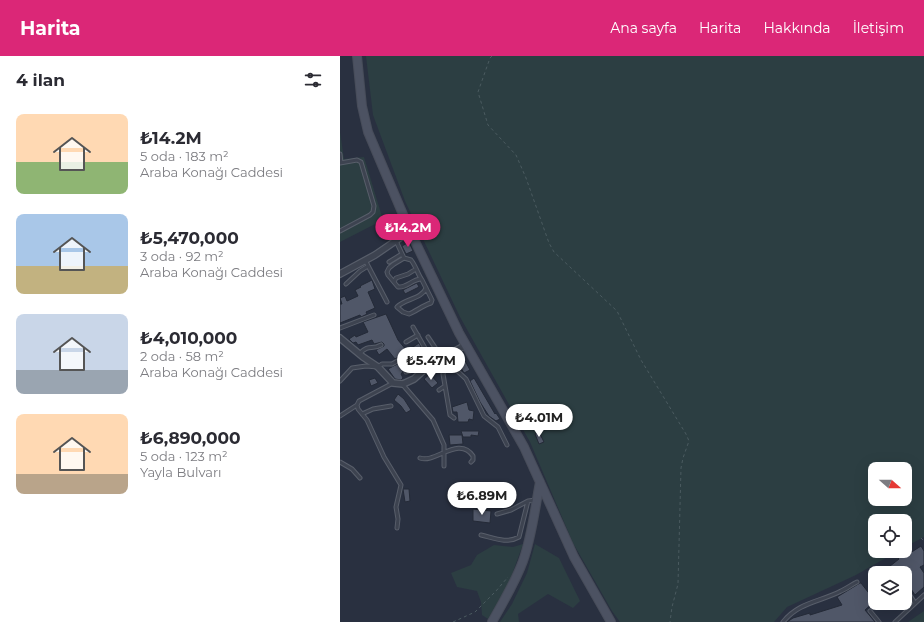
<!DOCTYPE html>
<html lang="tr">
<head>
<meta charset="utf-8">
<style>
  body { margin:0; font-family:Montserrat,sans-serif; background:#f2f2f3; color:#2b2b33; height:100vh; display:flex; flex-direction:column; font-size:15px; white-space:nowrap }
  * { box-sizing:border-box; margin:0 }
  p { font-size:13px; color:#7c7c81 }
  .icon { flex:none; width:22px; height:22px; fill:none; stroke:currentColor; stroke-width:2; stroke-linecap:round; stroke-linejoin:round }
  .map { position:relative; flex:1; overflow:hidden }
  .drawer { display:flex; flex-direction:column; background:#fff; width:340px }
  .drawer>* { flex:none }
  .needle { width:26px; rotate:111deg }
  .buttons { position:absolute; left:528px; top:406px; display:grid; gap:8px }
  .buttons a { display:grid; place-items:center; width:44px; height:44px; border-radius:8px; background:#fff; box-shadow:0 4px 16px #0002; font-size:20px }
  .price { position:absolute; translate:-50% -34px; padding:0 9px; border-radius:14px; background:#fff; color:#222; font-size:13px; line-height:26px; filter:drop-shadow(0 1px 2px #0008) }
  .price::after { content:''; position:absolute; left:50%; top:24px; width:12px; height:9px; margin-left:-6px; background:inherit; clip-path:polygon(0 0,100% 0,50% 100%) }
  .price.active { background:#db2777; color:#fff }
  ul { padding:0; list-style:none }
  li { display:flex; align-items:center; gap:12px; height:100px; padding:0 16px }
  li span { display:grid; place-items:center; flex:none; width:112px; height:80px; border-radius:8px; color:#555 }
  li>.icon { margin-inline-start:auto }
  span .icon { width:48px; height:48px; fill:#fffc; stroke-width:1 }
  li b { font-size:17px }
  h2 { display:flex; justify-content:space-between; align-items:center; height:48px; padding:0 16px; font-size:17px }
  header { display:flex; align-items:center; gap:24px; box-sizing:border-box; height:56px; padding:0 20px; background:#db2777; color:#fff }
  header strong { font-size:19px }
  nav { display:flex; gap:22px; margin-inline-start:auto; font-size:14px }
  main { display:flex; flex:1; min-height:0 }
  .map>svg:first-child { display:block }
</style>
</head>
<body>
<header>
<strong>Harita</strong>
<nav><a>Ana sayfa</a><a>Harita</a><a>Hakkında</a><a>İletişim</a></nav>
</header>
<main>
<section class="drawer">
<h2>4 ilan<svg class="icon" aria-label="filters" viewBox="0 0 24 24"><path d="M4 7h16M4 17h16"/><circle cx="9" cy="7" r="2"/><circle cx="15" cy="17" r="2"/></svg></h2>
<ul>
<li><span style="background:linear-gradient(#ffd9b3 60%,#8fb573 0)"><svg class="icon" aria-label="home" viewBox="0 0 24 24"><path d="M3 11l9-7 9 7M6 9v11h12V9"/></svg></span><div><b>₺14.2M</b><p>5 oda · 183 m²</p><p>Araba Konağı Caddesi</p></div></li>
<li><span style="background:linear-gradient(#a9c7e8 65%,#c2b280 0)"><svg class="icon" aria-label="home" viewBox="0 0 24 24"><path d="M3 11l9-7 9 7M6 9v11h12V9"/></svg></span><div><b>₺5,470,000</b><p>3 oda · 92 m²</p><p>Araba Konağı Caddesi</p></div></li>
<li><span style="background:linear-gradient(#c9d6e8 70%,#9aa5b1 0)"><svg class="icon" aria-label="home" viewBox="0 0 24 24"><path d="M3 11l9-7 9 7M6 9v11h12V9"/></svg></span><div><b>₺4,010,000</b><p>2 oda · 58 m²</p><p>Araba Konağı Caddesi</p></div></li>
<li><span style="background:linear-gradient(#ffd9b3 75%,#b9a48a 0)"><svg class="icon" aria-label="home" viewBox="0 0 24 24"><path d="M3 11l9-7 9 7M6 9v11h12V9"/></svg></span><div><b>₺6,890,000</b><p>5 oda · 123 m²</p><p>Yayla Bulvarı</p></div></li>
</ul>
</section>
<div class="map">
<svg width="584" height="566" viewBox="0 0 584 566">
  <rect width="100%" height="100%" fill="#293040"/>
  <!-- green -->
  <path fill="#2c3e42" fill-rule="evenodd" d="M26 0H584V481L565 491V465H535V495H558L516 519 447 551 434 566H280L272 555 233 487 190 386 120 261 65 145 33 59ZM535 413H565V443H535Z
    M0 76 4 103 24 101 43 164 0 186Z
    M183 488 169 527 148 563 142 559 141 546 137 535 117 531 111 517 131 509 137 499 154 489 173 491Z
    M195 488 219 502 240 545 233 552 208 538 178 558 179 566H160L172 548 187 517Z
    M584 555V566H568Z"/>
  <!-- building -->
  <path fill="#505768" stroke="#242a37" d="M69 186 73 195 66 198 62 190Z
    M32 224 35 233 28 236 35 252 26 256 27 258 21 261 20 259 0 267V248H2L0 242 5 240 7 245 18 240 15 234 21 231 20 230Z
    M77 227 79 231 65 238 63 234Z
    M46 258 58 284 67 295 79 287 83 295 77 299 81 305 71 312 64 314 61 318 63 322 61 324 55 323 48 313 63 305 64 303 63 301 60 300 55 303 47 293 39 299 36 294 44 290V288L42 286 34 288 32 284 18 289 16 286 13 287 9 283 15 279 16 281 28 276 23 266Z
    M121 297 130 314 124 317 114 301Z
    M90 318 98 327 92 332 84 323Z
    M35 322 38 327 31 330 29 324Z
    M134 322 155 358 156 357 160 363 156 365 149 360 140 346 130 325Z
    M58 338 64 343 71 354 66 357 61 350 54 344Z
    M127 346 129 354 134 355 133 364 129 363 128 366H118L117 356H113L112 351Z
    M121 375H139L138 380 131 379V381H123Z
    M199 376 204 386 199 388 195 378Z
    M109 379H122L123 388 110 389Z
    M63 433H69L70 445 65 446Z
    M133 453 151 455 150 467 133 465Z
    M581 490 584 495V509L580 511 584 517V531L575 539 565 524V517H547L545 514 559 503 558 502 566 497 567 499Z
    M520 527H521L535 545 525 554 535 566H447L453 562 470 557V559L502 549 497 541Z"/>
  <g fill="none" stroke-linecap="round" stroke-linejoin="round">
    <defs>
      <path id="lane" d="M0 98 1 107
        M0 107 17 104 21 106 34 150 33 156 30 159 0 175
        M56 185 64 202
        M25 204 47 246
        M49 206 62 198
        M80 223C72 224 66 232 58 231L48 219 47 216 49 212 54 208 64 202 71 204C76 210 78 219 82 224L92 244 91 247C84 249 76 255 69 258L63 256 57 251C64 243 82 243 86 232
        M54 226 56 222 68 218 76 213
        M6 228 20 215 28 210
        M73 271 94 308
        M0 272 34 259
        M88 281 106 308 113 311 126 323 144 360 158 371 167 389
        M66 286 78 279
        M19 298C30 287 31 295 41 289
        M106 308 103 318 110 359 114 362
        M66 316 73 314 90 302
        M0 325 12 312 26 310 38 311 42 308H52L61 303
        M53 327 19 345 17 349 18 353 27 364 44 401 61 429 56 451 58 463 57 472
        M63 329 93 364 104 389V410
        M99 334 105 330
        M22 358 33 353 51 350
        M0 360 17 349
        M80 402C95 408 119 379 133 400V404L131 406
        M0 406 12 413 20 422
        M157 458 171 454 188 445 196 444
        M141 479C154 482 167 488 179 481L188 445
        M565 532 575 547
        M564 547 568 553
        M530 555 539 566
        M443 566C459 546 480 546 501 535 506 533 511 529 517 526
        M555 566 584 539"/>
      <path id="street" d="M0 218 35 199 70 175
        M0 282 23 301 38 311 53 327 63 328 74 323 84 314 102 302 126 289"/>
      <path id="secondary" d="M17 0 22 50 28 76 70 175 119 277 184 391 234 501 271 566
        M152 566C163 546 175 527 183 505 192 480 195 452 200 426"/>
    </defs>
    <!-- lane casing -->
    <use href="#lane" stroke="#585e6a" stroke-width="5"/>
    <!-- street casing -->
    <use href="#street" stroke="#585e6a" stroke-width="8"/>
    <!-- secondary casing -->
    <use href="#secondary" stroke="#474c59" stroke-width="10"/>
    <!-- path -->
    <path stroke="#4b5b60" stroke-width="1" stroke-dasharray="3 3" stroke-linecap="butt" d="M152 0 150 2 138 36 148 69 176 99 186 122 209 187 214 196 277 255 301 304 346 378 349 385 343 402 341 412 338 528 332 551 330 566
      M581 482 584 485
      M113 566 135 556 156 535 168 521"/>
    <!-- lane -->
    <use href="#lane" stroke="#3d4350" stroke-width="3"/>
    <!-- street -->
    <use href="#street" stroke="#3d4350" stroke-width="5.5"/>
    <!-- secondary -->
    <use href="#secondary" stroke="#4c5262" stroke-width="8"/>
  </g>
</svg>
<div class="buttons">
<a><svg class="needle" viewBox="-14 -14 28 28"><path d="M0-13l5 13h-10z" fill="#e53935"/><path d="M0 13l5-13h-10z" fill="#7c7c81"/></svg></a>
<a><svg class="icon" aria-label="locate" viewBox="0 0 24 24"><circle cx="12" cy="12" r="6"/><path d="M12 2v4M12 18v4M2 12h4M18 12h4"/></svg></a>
<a><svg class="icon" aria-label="layers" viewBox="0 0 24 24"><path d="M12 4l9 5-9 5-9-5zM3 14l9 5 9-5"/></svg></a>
</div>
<b class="price active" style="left:68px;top:192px">₺14.2M</b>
<b class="price" style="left:91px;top:325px">₺5.47M</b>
<b class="price" style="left:199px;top:382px">₺4.01M</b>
<b class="price" style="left:142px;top:460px">₺6.89M</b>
</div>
</main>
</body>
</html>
